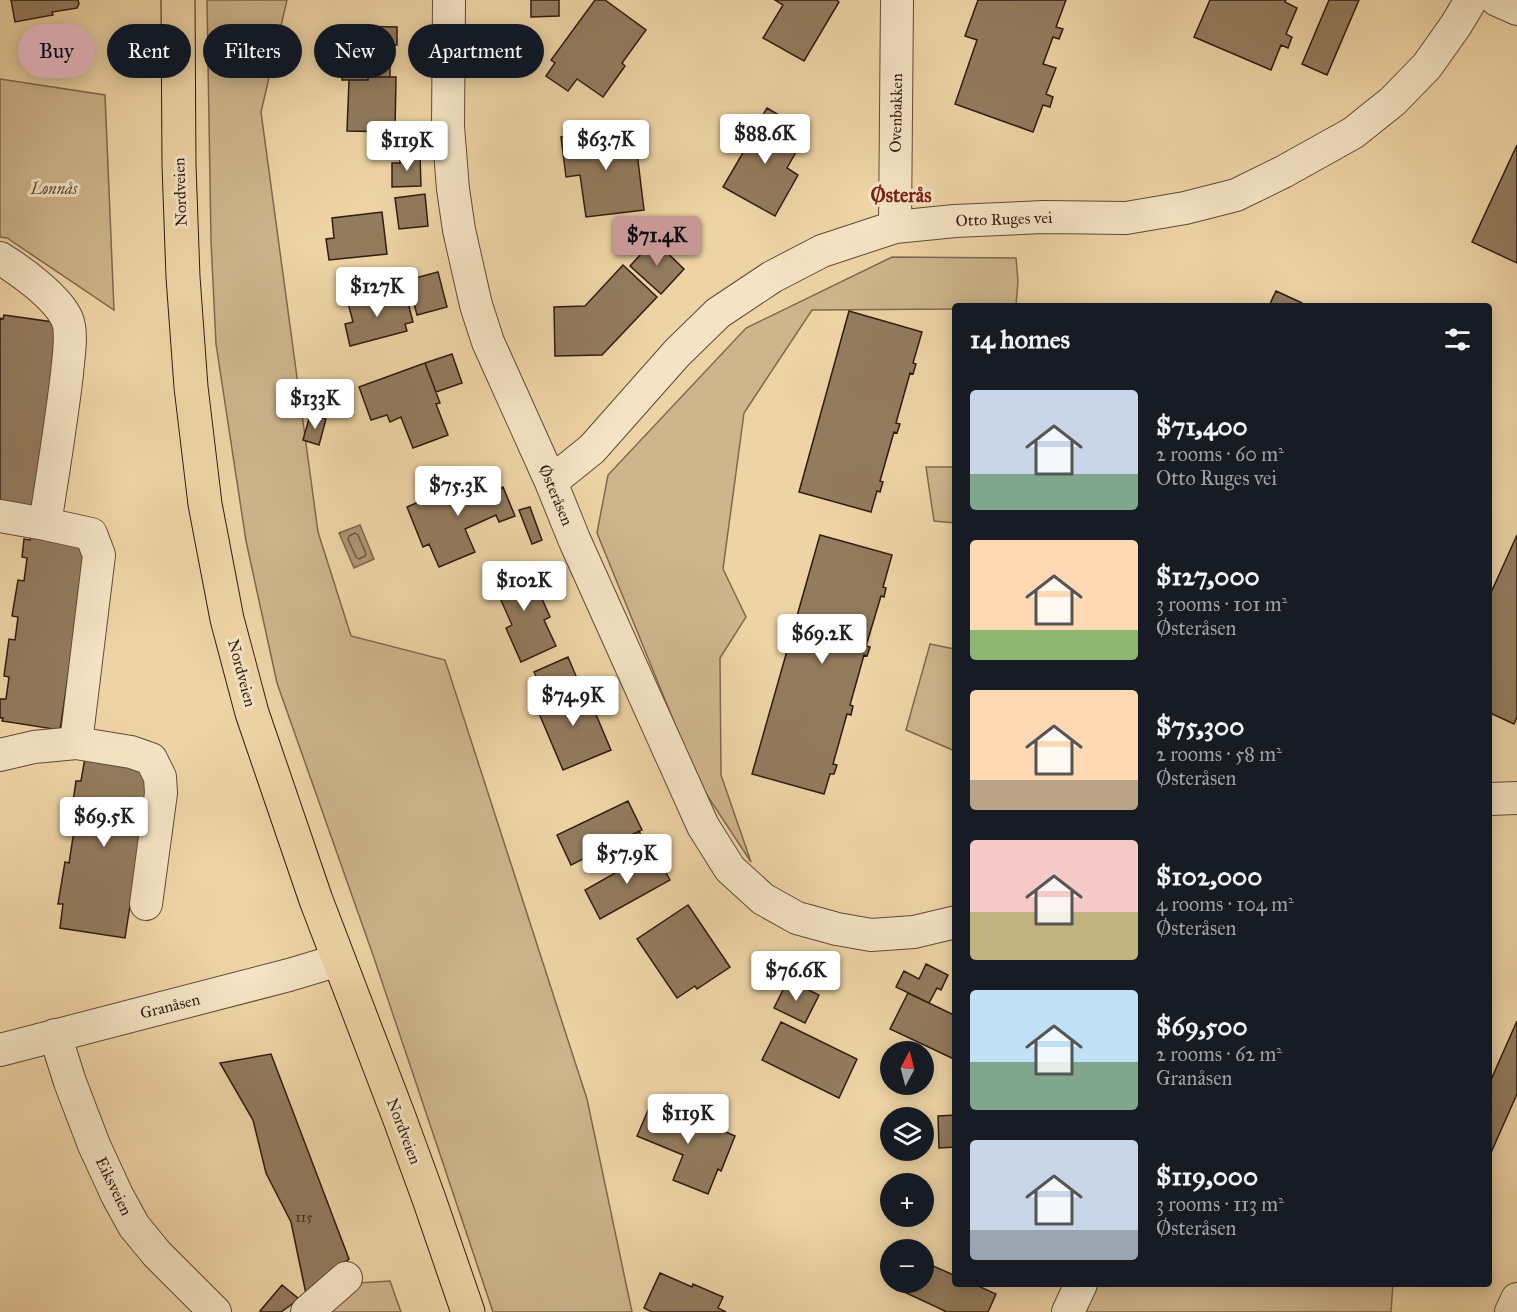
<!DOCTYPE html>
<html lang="en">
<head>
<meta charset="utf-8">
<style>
  body { margin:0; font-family:"IM FELL Great Primer",serif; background:#242831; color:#f1f3f6; height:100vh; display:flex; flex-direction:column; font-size:22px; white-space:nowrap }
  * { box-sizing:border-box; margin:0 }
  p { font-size:20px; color:#9ea1a6 }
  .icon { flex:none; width:33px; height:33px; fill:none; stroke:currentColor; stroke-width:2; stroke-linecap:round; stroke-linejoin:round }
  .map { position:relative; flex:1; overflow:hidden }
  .panel { position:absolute; left:952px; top:303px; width:540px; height:984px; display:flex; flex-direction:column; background:#171b24; border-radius:6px; box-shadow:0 3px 15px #0003 }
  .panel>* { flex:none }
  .guide { position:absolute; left:18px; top:24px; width:570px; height:54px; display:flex; gap:12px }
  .needle { width:39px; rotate:7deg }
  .buttons { position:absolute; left:880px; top:1041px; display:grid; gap:12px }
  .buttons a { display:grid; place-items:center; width:54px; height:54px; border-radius:50%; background:#171b24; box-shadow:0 3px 15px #0003; font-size:30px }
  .price { position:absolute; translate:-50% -51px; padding:0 14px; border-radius:6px; background:#fff; color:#222; font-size:20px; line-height:39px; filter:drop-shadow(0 2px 3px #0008) }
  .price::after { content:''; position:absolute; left:50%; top:36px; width:18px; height:14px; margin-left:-9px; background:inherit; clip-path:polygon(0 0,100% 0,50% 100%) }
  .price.selected { background:#c59692; color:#111 }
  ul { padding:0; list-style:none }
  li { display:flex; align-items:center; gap:18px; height:150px; padding:0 18px }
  li span { display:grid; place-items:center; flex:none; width:168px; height:120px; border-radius:6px; color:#555 }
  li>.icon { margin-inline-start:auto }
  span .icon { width:72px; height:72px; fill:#fffc; stroke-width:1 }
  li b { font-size:26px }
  h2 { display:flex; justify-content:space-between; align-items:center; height:72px; padding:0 18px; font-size:26px }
  .chip { padding:0 21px; border-radius:27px; background:#171b24; box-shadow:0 3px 15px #0003; font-size:21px; line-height:54px }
  .chip.selected { background:#c59692; color:#111 }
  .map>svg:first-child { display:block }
</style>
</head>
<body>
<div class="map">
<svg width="1517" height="1312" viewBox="0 0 1517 1312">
  <rect width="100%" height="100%" fill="#eed4a5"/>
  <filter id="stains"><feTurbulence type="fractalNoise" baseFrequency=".00333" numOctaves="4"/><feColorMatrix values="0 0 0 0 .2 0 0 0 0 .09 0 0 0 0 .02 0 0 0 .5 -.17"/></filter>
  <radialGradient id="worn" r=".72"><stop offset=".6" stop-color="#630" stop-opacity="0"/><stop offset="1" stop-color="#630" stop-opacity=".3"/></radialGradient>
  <!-- green -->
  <path fill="#ceb58c" stroke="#80684e" stroke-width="1.5" d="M207 0H287L261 112 318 532 351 636 445 660 587 1099 632 1312H493L373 955 277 683 246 541 216 344 211 241Z
    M0 79 105 95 114 310 7 238 0 237Z
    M892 257 1016 258 1018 281 1016 306H956L955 309 812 310 744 413 723 569 746 617 720 658 721 775 751 862 699 783 597 533 608 475 746 328Z
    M926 467H955V523L934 521Z
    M930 644 955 649V751L906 730Z
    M390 1281 401 1312H324L359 1283Z
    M1093 1284H1393L1391 1312H1083Z"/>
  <!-- water -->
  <path fill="#ae9573" stroke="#7c644c" stroke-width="1.5" d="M360 525 374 559 354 568 339 533Z"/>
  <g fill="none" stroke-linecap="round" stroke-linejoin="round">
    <!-- shore -->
    <path stroke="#705842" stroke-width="1.5" d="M355 533 358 535 366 554 365 556 359 559 356 557 348 539 349 536Z"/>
  </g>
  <!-- building -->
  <path fill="#937b5e" stroke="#311b11" stroke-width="1.5" d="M11 0H78L79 4 77 8 52 12 53 15 15 22Z
    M531 0H559V16L531 17Z
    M595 0H605L646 30 622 63 625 66 603 97 577 79 568 91 546 76 555 63 551 60Z
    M775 0H837L839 2 804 61 763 38 783 5Z
    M978 0H1066L1056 27 1063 29 1059 39 1053 37 1043 64 1056 68 1046 94 1053 97 1050 107 1043 105 1033 132 955 104 977 40 965 36Z
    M1210 0H1286L1285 2 1297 8 1286 34 1292 37 1288 48 1281 45 1271 70 1194 37Z
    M1329 0H1359L1327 75 1302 64Z
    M343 26 397 27V45H390V77H368V80H342Z
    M368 77H396L395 132 347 131 349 80H368Z
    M767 108 789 121 781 134 800 145 787 168 798 175 775 216 723 187 744 151 739 149 756 120 759 121Z
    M634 128 644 210 586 217 580 175 566 177 561 137Z
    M1517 145V263L1472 242Z
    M400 155H420L421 186 392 187V163H400Z
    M425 194 428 226 399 229 395 198Z
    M382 212 387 254 329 260 326 239 334 238 332 218Z
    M654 240 684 269 661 294 630 266Z
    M623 265 657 297 602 355 555 356 554 307 585 306Z
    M438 272 447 307 417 315 408 280Z
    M396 290 400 305 408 303 413 322 405 324 407 331 350 346 345 324 353 322 348 303Z
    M1276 291 1302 303 1301 306H1269Z
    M849 311 922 332 913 363 916 364 913 374 910 373 896 423 900 424 897 433 894 432 880 481 883 482 880 492 877 491 871 512 799 492Z
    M4 315 60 323 33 509 0 504V318L3 319Z
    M452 354 462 383 436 392 425 363Z
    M425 363 440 403 436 404 448 435 413 448 401 417 390 422 387 415 371 420 359 387Z
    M310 415 326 419 319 445 303 440Z
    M487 473 495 491 503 487 515 516 499 522 496 515 465 529 475 552 439 567 429 544 423 547 407 507Z
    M530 507 542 540 532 544 519 510Z
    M820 535 892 555 883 587 886 588 884 597 881 596 866 646 870 647 867 656 864 655 850 705 853 706 851 715 847 714 833 764 837 765 834 774H830L824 794 752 774Z
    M1517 535V717L1514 724 1490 713V595Z
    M31 536 88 544 60 730 2 721 3 718H0V699H6L9 677 4 676 9 639 15 640 18 617 12 616 18 580 24 581 27 558 22 557 24 539 30 540Z
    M526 563 550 617 544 620 556 646 521 662 506 628 512 625 491 578Z
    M568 657 576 676 543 691 534 672Z
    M583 684 611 750 563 770 535 704Z
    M85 758 151 768 125 938 60 928 63 904H58L65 862 69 863 75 824 70 823 76 781H81Z
    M628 801 642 830 571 865 557 835Z
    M639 831 650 853 621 870 609 846Z
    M654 851 670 880 600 919 585 890Z
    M688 905 730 967 697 989 695 986 677 998 637 939Z
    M926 964 948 975 941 990 937 988 929 1003 896 987 904 971 919 979Z
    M788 980 819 995 805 1023 774 1008Z
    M908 993 956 1016V1060L890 1029Z
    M1517 1021V1094L1490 1155V1082Z
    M781 1022 857 1059 839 1098 762 1060Z
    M271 1054 349 1259 306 1294 291 1222 266 1173 253 1120 220 1063Z
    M652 1101 735 1136 721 1171 718 1169 708 1194 673 1180 683 1155 637 1136Z
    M956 1115V1147L939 1148 938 1116Z
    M924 1262 956 1276V1284H974L996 1294 988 1312H944L945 1311 900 1290 903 1282H924Z
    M660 1273 692 1287 693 1284 723 1297 718 1308 726 1312H652L644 1308Z
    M282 1285 299 1299 281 1312H261L260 1311Z"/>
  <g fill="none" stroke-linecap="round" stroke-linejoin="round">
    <defs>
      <path id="minor" d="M449 0 448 126 453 189 459 230 476 305 488 342 551 482 574 539 703 826 730 869 763 899 797 918 837 929 871 935 914 932 956 922
        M1497 0 1517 9
        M895 227 897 0
        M0 258C21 271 57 297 67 319 73 333 68 359 67 374 61 424 53 474 45 524L91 534 99 555 76 743
        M551 482 592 449 677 353 718 313 772 277 822 251 895 227 955 221 1044 217 1126 218 1185 208 1236 195 1283 172 1353 133 1393 101 1427 66 1456 25 1471 0
        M0 516 45 524
        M0 755 34 747 76 743 131 752 151 759 160 777 161 793 146 904
        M1490 799 1517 798
        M55 1035 70 1082 94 1145 117 1195 134 1226 157 1254 215 1312
        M0 1050 289 975 339 960
        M307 1312 346 1278
        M1068 1312 1081 1284
        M1511 1312 1517 1299"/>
      <path id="major" d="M178 0 179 165 183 277 191 387 205 504 227 619 252 713 316 900 399 1117 429 1199 468 1312"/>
    </defs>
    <!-- minor casing -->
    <use href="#minor" stroke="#604936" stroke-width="34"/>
    <!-- major casing -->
    <use href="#major" stroke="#311b11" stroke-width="35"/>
    <!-- minor -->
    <use href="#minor" stroke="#f4e3c4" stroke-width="32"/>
    <!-- major -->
    <use href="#major" stroke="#eed4a5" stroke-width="33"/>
  </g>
  <g text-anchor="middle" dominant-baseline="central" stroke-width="6" stroke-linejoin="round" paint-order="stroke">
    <!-- number labels -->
    <g font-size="14" fill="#4a3324">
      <text x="304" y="1217">115</text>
    </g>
    <!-- street labels -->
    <g font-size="16" fill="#311b11" stroke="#f4e3c4">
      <text transform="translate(896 113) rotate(-89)">Ovenbakken</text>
      <text transform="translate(180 192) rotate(-92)">Nordveien</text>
      <text transform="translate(1004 219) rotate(-2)">Otto Ruges vei</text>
      <text transform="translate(556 495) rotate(67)">Østeråsen</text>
      <text transform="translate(242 673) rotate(75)">Nordveien</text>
      <text transform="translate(170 1006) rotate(-14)">Granåsen</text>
      <text transform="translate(404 1131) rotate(69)">Nordveien</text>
      <text transform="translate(114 1186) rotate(64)">Eiksveien</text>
    </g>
    <!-- park labels -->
    <g font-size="16" font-style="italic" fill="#604936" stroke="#f4e3c4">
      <text x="54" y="188">Lønnås</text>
    </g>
    <!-- quarter labels -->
    <g font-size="20" font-weight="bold" fill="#7a1f14" stroke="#f4e3c4">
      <text x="901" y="195">Østerås</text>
    </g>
  </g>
  <rect width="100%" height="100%" filter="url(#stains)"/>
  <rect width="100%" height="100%" fill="url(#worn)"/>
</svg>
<div class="buttons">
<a><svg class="needle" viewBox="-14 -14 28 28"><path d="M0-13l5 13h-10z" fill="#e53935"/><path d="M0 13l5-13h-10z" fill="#9ea1a6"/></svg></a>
<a><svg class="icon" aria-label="layers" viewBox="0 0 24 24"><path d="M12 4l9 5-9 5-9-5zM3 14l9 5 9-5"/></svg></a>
<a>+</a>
<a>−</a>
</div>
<b class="price" style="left:765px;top:165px">$88.6K</b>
<b class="price" style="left:606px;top:171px">$63.7K</b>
<b class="price" style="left:407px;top:172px">$119K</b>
<b class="price selected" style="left:657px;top:267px">$71.4K</b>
<b class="price" style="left:377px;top:318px">$127K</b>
<b class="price" style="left:315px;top:430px">$133K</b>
<b class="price" style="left:458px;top:517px">$75.3K</b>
<b class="price" style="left:524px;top:612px">$102K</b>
<b class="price" style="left:822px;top:665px">$69.2K</b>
<b class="price" style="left:573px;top:727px">$74.9K</b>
<b class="price" style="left:104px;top:848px">$69.5K</b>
<b class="price" style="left:627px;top:885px">$57.9K</b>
<b class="price" style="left:796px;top:1002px">$76.6K</b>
<b class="price" style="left:688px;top:1145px">$119K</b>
<div class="guide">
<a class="chip selected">Buy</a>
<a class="chip">Rent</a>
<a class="chip">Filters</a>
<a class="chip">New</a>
<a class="chip">Apartment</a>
</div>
<section class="panel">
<h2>14 homes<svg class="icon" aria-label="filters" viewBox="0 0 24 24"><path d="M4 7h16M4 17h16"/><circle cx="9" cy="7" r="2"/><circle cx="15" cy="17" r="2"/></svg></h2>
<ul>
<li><span style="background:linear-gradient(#c9d6e8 70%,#7fa58c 0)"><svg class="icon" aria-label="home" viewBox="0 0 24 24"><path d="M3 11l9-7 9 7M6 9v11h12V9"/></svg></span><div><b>$71,400</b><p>2 rooms · 60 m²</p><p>Otto Ruges vei</p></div></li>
<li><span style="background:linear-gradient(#ffd9b3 75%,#8fb573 0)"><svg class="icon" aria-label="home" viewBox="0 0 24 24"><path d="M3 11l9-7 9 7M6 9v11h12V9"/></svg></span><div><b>$127,000</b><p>3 rooms · 101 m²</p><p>Østeråsen</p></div></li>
<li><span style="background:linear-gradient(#ffd9b3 75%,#b9a48a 0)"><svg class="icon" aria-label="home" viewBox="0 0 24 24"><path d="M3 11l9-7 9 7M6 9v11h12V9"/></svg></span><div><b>$75,300</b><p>2 rooms · 58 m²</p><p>Østeråsen</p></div></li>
<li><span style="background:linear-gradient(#f6c9c9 60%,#c2b280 0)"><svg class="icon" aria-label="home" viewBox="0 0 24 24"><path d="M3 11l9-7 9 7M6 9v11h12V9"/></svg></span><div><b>$102,000</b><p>4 rooms · 104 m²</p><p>Østeråsen</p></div></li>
<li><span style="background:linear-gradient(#bfe0f5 60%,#7fa58c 0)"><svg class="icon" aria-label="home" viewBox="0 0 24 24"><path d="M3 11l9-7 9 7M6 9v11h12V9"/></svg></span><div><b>$69,500</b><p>2 rooms · 62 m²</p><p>Granåsen</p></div></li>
<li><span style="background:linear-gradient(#c9d6e8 75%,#9aa5b1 0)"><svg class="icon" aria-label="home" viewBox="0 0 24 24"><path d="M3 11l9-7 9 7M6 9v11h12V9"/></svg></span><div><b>$119,000</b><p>3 rooms · 113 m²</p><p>Østeråsen</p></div></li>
</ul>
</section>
</div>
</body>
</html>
